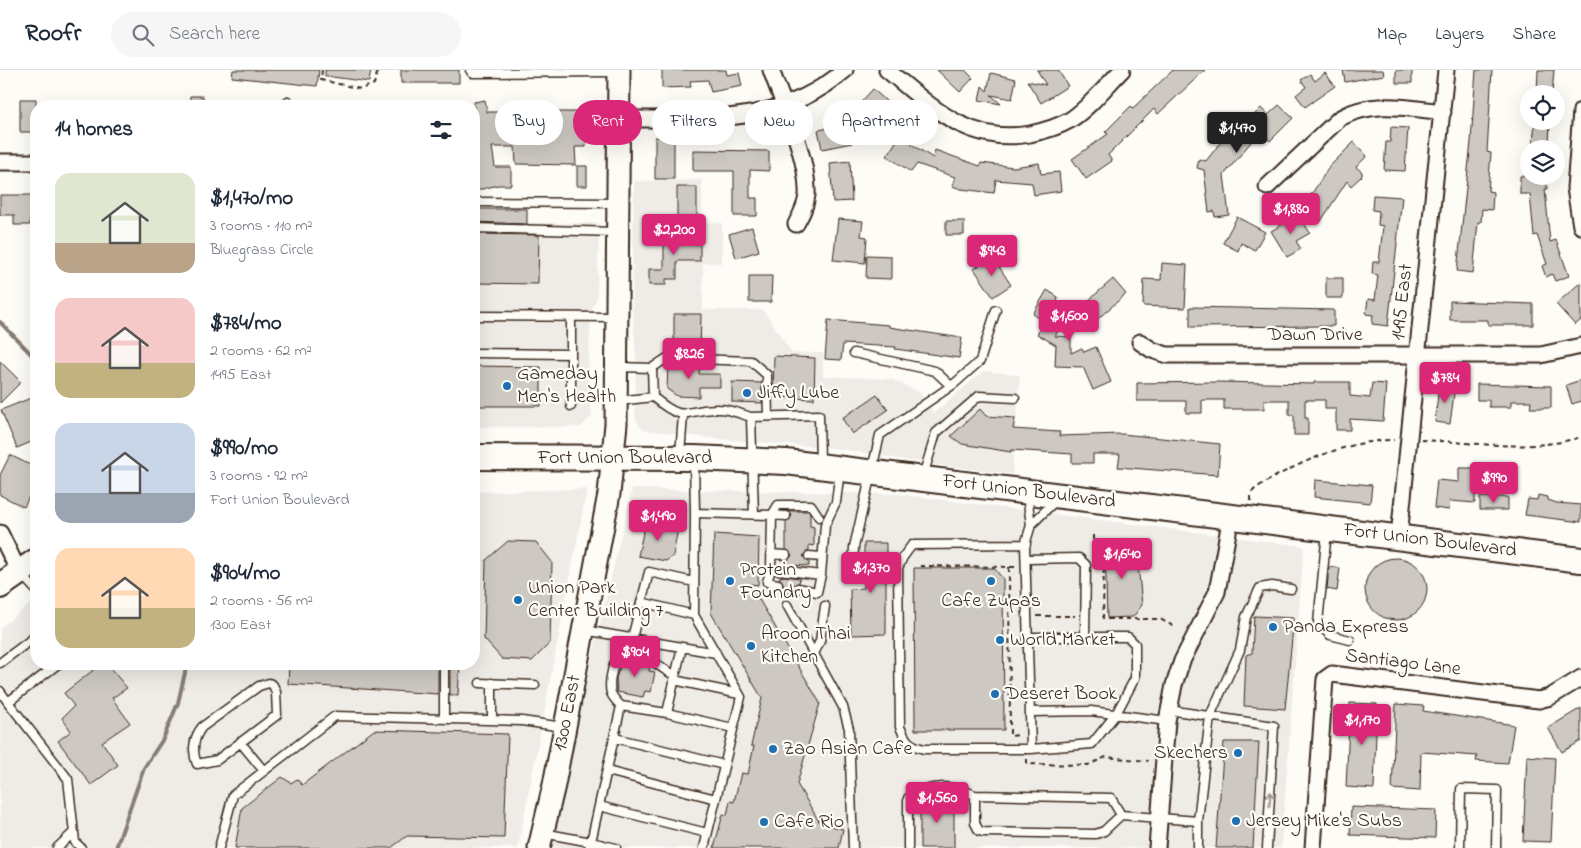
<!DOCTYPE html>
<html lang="en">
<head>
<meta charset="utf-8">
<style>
  body { margin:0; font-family:"Indie Flower",sans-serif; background:#f6f6f7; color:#1f2937; height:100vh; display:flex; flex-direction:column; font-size:19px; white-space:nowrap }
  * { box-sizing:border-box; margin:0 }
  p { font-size:16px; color:#747a83 }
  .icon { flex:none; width:28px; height:28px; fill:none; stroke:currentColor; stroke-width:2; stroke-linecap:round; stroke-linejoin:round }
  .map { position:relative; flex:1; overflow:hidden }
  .sheet { position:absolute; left:30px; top:30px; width:450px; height:570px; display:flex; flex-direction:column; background:#fff; border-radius:20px; box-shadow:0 5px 20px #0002 }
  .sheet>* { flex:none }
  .hud { position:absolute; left:495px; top:30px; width:475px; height:45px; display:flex; gap:10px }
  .buttons { position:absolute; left:1520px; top:15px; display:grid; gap:10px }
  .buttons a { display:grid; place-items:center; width:45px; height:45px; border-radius:50%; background:#fff; box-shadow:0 5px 20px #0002; font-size:25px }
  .price { position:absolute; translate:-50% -42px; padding:0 11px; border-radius:5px; background:#db2777; color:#fff; font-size:16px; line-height:32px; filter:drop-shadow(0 1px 2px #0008) }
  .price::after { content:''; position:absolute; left:50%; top:30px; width:15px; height:11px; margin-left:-8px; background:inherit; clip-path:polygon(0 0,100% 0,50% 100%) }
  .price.selected { background:#222; color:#fff }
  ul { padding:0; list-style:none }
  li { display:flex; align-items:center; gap:15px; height:125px; padding:0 25px }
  li span { display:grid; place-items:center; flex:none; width:140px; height:100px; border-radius:15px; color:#555 }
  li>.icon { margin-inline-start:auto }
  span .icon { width:60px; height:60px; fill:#fffc; stroke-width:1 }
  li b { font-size:21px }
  h2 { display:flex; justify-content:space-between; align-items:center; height:60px; padding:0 25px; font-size:21px }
  .pill { padding:0 18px; border-radius:22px; background:#fff; box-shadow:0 5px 20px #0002; font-size:18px; line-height:45px }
  .pill.selected { background:#db2777; color:#fff }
  header { display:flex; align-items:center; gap:30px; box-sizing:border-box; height:70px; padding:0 25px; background:#fff; border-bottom:1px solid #e0e1e3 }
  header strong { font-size:24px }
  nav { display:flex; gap:28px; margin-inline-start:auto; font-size:18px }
  .search { width:350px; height:45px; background:#f6f6f7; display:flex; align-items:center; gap:12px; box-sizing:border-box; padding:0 18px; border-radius:28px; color:#747a83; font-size:19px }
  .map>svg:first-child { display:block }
</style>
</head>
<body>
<header>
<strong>Roofr</strong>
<div class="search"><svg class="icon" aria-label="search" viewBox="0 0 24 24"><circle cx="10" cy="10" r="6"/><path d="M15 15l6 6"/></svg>Search here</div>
<nav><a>Map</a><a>Layers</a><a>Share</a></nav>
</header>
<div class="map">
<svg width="1581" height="778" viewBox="0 0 1581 778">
  <rect width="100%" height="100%" fill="#fdfcf7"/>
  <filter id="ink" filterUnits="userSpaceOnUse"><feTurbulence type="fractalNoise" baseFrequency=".02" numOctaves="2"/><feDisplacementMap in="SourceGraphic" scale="10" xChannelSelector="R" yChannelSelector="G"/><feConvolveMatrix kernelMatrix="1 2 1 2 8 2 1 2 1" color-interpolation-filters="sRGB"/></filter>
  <g filter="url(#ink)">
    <!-- built -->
    <path fill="#efece7" d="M702 110V152L722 153V193H703V240H763L792 283H823V306L891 309 919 322 934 343 983 301 1020 305 1012 404 922 393 842 379 717 369 645 360 640 357 635 347 636 286 632 233 634 111Z
      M474 153H599L597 227 591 241 588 305 592 346 581 357H474Z
      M587 419 518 778H0V558L36 529V594H474V422Z
      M632 419 897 424 1304 476 1281 778H547Z"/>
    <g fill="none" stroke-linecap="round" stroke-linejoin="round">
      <!-- stream -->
      <path stroke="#887d74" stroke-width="4" d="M0 252 36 289
        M116 778 144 698 163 669 178 633 187 594"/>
    </g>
    <!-- building -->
    <path fill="#cdc8c2" stroke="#3b2a1e" d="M233 0H319L317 16 232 7Z
      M325 0H371L369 12 325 6Z
      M401 0H459V13H401Z
      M662 0H726L727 5 739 3 742 16 711 22 708 10 690 11 691 17 662 18Z
      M937 0H965L973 8 960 22Z
      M1037 0H1058L1068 16 1041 33 1027 11 1046 15Z
      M1173 0H1205L1158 44 1154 39 1108 85 1112 91 1086 109 1072 89 1108 64 1105 62 1131 36 1133 38Z
      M1343 0H1383L1384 5 1345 12Z
      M1396 0H1412V13H1396Z
      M1476 0H1492L1487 82 1491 83 1488 121 1493 122 1492 140 1482 139 1481 152H1478L1473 203 1457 201 1471 72Z
      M1538 0H1554L1552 24H1537Z
      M991 3 1016 9 1012 29 991 25 1001 34 979 30 982 16 987 21Z
      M1325 3 1335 16 1305 37 1296 25 1306 17 1301 10 1310 4 1315 11Z
      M873 19 900 44 880 65 864 51 873 41 862 31Z
      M190 26H203V36H190Z
      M20 29H36V62H20Z
      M485 30 487 42H586V77H575L576 95 516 94 515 77H492L495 97H511V115H498L474 121V32Z
      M1279 35 1293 48 1270 71 1260 61 1224 105 1229 145 1215 147 1214 141 1209 142 1204 100 1197 98 1199 89 1206 91 1234 55 1239 60 1261 38 1268 45Z
      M847 46 852 73 822 79 818 60 830 58 828 49Z
      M1535 51H1550L1549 74 1533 73Z
      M906 56 918 64 911 74 933 88 935 80 980 96 981 93 1014 97 1039 93 1041 104 1059 102 1061 121 1034 125 1032 113 996 110 994 123 961 119 952 116 955 107 917 94 911 102 887 86Z
      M1391 57 1408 58 1405 101 1384 100 1386 72H1390Z
      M655 67H674V109H655Z
      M1354 72 1367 86 1356 97 1362 102V106L1351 116 1347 111 1321 151 1302 139 1329 97Z
      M693 80 769 81V101L750 100V128H757V146H734V101H693Z
      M850 91 852 131 833 132 830 93Z
      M577 96H587V116H577Z
      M1520 106H1547V119H1545L1550 172 1556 170 1569 206 1555 211 1552 204 1546 207 1542 196 1547 194 1537 165 1534 166 1530 124H1520Z
      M677 117H697V151H677Z
      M0 125H36V147L30 146V155H14V145H0Z
      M1373 125 1402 127 1388 256 1372 254 1373 245 1366 244 1368 229 1375 230 1378 205 1372 204 1373 192H1379L1383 156 1378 155 1379 141 1372 140Z
      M474 139H527V154L474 152Z
      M1299 145 1310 163 1296 171 1301 179 1287 187 1271 161Z
      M1237 147 1265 162 1255 180 1241 173 1238 181 1223 173Z
      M838 149 863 151 861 166 867 167 865 193 833 190Z
      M946 151H964V165H946Z
      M752 157 759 181 736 188 729 164Z
      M664 158H683V174H700V191H677V209H666V215H649V199H664Z
      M474 164 539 165 538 214 474 213Z
      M867 185 891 186V209L866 208Z
      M992 186 1011 215 993 227 974 199Z
      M1162 193 1187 195 1185 238 1143 236 1144 209 1161 210Z
      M749 206H772L771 232H749Z
      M1326 208H1343V228H1326Z
      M1113 209 1126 224 1093 253 1080 238Z
      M1581 212V250L1575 255 1556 234Z
      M1047 220 1058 227 1057 233 1071 241 1055 266 1071 267V283L1082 278 1084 282 1096 277 1111 312 1093 320 1083 297 1055 296 1056 275 1037 264 1045 252 1033 244Z
      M1450 231 1533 234V255H1488V250H1450Z
      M1190 237 1334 240V256L1190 257Z
      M674 244H701L700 284 674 283Z
      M828 250 889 255V257L962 268 959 288 895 279 896 277 843 274 841 290 825 289Z
      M774 286 815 288 814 329 773 327Z
      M0 291 21 312 0 333Z
      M668 294 700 295 699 304H720V317H699V327L677 326 667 319Z
      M474 296 541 297V336H474Z
      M1581 310V331L1572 334 1566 315Z
      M732 312 762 313V333L732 332Z
      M1218 312 1314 314V312H1350V326L1370 328 1372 313 1386 314 1383 351 1350 349V360H1336V339H1325V330H1305V348H1308V365H1294V345H1289V330H1264V339H1224V330H1202V343H1186V331H1137V313Z
      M1439 314 1455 316 1450 354 1435 352Z
      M1477 314 1551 316V338H1530L1531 331H1511V337H1489V330H1477Z
      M877 325 888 340 852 364 842 348Z
      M36 326V370L17 378 1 340Z
      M980 339 986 346 1015 348 1013 359 1060 362 1059 366 1122 364 1220 374 1218 405 1118 397 1120 384H1093V393H1072V384L1011 380V382L962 374 951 366Z
      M10 385 36 398V413L24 437 0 425V405Z
      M1459 398H1475V433L1450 431 1449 440 1434 438 1437 410 1459 412Z
      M1315 410 1372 415 1370 433 1314 427Z
      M1538 425 1548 427V430L1557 433 1581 435V452L1525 445 1528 429 1537 430Z
      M1480 427H1508V440H1480Z
      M787 441H808L810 443V456L814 457V476L809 475V480L803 486 809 492V496L786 495V491L790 488 792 485 786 479V452L792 446Z
      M652 454 678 458 673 486 666 491 638 486 644 458Z
      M714 464 759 467 758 515 750 514 820 633 797 714 820 753 843 759 839 778H714L723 744 727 745 730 731 734 732 741 703 748 704 754 676H751L762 628 711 543Z
      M1130 470 1137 484 1142 535 1133 547 1107 548 1105 471Z
      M508 471 536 472 552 492 550 573 532 591 502 589 484 569 486 490Z
      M864 473H886V564L851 565 850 519 864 518Z
      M1365 519a31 31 0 1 1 62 0a31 31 0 1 1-62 0Z
      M1329 497 1340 498 1337 521 1327 519Z
      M914 498H994L1003 509 1004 660H915Z
      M785 506 800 508 799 513 793 516V520L797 524 778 520 784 515 779 507Z
      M1254 546 1294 548 1285 639 1244 636 1246 585 1252 583Z
      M623 589 646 593 650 596 649 601 655 602 651 622 645 621 643 627 617 622 616 608Z
      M101 594H107L127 618 112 628 130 653 102 672 118 695 91 715 58 671 71 661 62 648 74 636 64 623Z
      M289 594H438V624L288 614Z
      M450 594H460L458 625H450Z
      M1350 633 1377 634 1374 719 1346 717Z
      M1396 634 1424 636 1423 641 1514 655 1508 693 1476 691 1477 686 1421 682 1420 721 1392 719Z
      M1581 638V671L1562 682 1548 658Z
      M374 660 508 664 504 768 407 766 391 778H235L242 738 282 707 291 713 297 709 302 715Z
      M1224 672H1259L1253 778H1216Z
      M1527 686 1555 688 1551 772 1523 771Z
      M920 731H954V778H920Z
      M1351 737 1436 740 1435 768 1350 765Z"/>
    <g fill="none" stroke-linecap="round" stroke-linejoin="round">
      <defs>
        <path id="service" d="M470 0 472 3 617 2
          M288 36V31
          M474 132 615 133
          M474 158 615 162
          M474 246 616 247
          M571 247V336
          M474 283 571 284
          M854 283 935 301 951 316
          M618 297 652 298 653 327C688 356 683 338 719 339 729 339 741 344 751 347
          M652 298 667 288 751 291 767 305 768 346
          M618 331 653 327
          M680 385 683 345
          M694 390 695 443 772 445 771 499 821 505 825 455 836 432 840 400
          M923 406 936 363 979 326 1015 328
          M1027 425 1031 455 1025 475 1031 679
          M695 443 694 545 741 627 704 778
          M754 445 751 347 819 345 820 393
          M786 446 772 445 778 435H811L819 447
          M1031 455 1056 430
          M1327 461 1318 553 1330 565 1350 570
          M1026 474 912 475 903 487 898 498 900 657C906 671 909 675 924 679H1031L1092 674 1116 644 1135 608V574L1128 567H1028
          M771 484 786 485
          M809 486 821 487
          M1026 489 1079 488 1086 495 1085 567
          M771 499 767 512 778 514
          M853 502 854 477 880 365 954 314 980 291 996 240
          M22 505 36 520
          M798 518 817 522 821 505
          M641 532 694 545
          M787 535 843 637 849 659 853 778
          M584 560 716 583
          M632 568 649 502 694 512
          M814 584 820 571 825 536
          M0 593 36 566
          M58 594 8 632 68 709 75 772 81 778
          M444 594V649
          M674 610 739 624
          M269 613 273 615 276 622 277 645 217 690 197 694C192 682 193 668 202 657L259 616Z
          M480 613 535 615
          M0 621 8 632
          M621 636C617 632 613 628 611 623 608 612 613 589 622 582 644 576 656 598 675 605
          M1169 640 1274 656 1267 778
          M1030 642 1091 641 1167 651
          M667 643 733 658
          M492 650V613
          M615 668 724 695
          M240 672 264 701
          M607 701 716 729
          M975 725V753L979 761 984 762 1096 764 1104 761 1121 745
          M599 736 707 763
          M543 763 591 772 621 636 667 643 682 577
          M57 778 74 762
          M219 778 233 725 335 646 522 651 563 657
          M589 778 591 772 616 778
          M908 778V728C931 713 951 715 975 725L1111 728 1121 745 1198 751 1210 646 1240 580 1246 547 1260 518 1272 516 1291 519
          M1198 778V751
          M1460 778 1461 719 1497 720 1496 778"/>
        <path id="minor" d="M771 0C783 34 809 90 807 125 806 136 801 145 796 154
          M887 0C931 36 968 75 1030 64 1044 61 1058 57 1070 50 1089 38 1106 16 1122 0
          M1581 41 1575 118 1581 156
          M619 49C701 48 778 58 845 0
          M0 92H36
          M1267 117 1340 48C1373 30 1407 38 1443 42
          M1140 272 1152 280 1167 285H1541L1581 276
          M0 463 19 502
          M1399 467 1446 0
          M1157 778 1167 651 1174 615 1182 591 1217 522 1231 446
          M1313 778 1325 609 1332 604 1539 630 1550 627 1581 608"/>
        <path id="secondary" d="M539 778 554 715 609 424 616 354 619 0"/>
        <path id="primary" d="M474 387 694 388 786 392 1581 490
          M0 516 36 491"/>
      </defs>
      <!-- service casing -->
      <use href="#service" stroke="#3b2a1e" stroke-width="11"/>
      <!-- minor casing -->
      <use href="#minor" stroke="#3b2a1e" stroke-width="19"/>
      <!-- secondary casing -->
      <use href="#secondary" stroke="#3b2a1e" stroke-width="25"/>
      <!-- primary casing -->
      <use href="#primary" stroke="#3b2a1e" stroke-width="28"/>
      <!-- path -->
      <path stroke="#3b2a1e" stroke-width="2" stroke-dasharray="5 4" stroke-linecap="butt" d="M322 0 321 10 361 19 374 14 378 0
        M1421 370C1475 372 1528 383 1581 367
        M1251 431V423L1256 418C1294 394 1348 370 1394 370
        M1093 465V480H1104L1103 549H1160L1175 557
        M920 496 1016 497
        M1009 497 1010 666 1020 665
        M1037 546H1075
        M1027 689V694L1088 695 1106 687 1148 691"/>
      <!-- service -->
      <use href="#service" stroke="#fdfcf7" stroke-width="8"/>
      <!-- minor -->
      <use href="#minor" stroke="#fdfcf7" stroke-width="15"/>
      <!-- secondary -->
      <use href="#secondary" stroke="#fdfcf7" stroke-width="21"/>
      <!-- primary -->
      <use href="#primary" stroke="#fdfcf7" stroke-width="24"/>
    </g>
    <!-- one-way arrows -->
    <defs><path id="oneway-shaft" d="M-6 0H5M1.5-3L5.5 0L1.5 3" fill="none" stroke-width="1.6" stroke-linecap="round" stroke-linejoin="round" transform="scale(1.25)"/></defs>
    <use stroke="#9c938a" href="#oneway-shaft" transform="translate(1270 729) rotate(-86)"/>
  </g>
  <!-- markers -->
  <g fill="#1f6fb2" stroke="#fdfcf7" stroke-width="2">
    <circle cx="507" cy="316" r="5"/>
    <circle cx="747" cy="323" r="5"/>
    <circle cx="730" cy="511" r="5"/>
    <circle cx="991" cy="511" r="5"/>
    <circle cx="518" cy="530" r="5"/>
    <circle cx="1273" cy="557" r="5"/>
    <circle cx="1000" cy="570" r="5"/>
    <circle cx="751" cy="576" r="5"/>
    <circle cx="995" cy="624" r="5"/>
    <circle cx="773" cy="679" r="5"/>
    <circle cx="1238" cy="683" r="5"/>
    <circle cx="1236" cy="751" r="5"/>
    <circle cx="764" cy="752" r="5"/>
  </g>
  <g text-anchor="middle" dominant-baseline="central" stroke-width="4.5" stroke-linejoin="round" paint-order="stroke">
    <!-- street labels -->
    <g font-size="20" fill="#3b2a1e" stroke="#fdfcf7">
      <text transform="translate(1403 232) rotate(-84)">1495 East</text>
      <text x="1315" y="265">Dawn Drive</text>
      <text x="625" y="388">Fort Union Boulevard</text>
      <text transform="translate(1029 422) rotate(7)">Fort Union Boulevard</text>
      <text transform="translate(1430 471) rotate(7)">Fort Union Boulevard</text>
      <text transform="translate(1403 593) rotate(7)">Santiago Lane</text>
      <text transform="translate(568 643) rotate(-79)">1300 East</text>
    </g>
    <!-- poi labels -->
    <g font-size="20" fill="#3b2a1e" stroke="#fdfcf7" text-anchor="start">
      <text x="517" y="304">Gameday<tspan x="517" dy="23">Men's Health</tspan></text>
      <text x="757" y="323">Jiffy Lube</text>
      <text x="740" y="500">Protein<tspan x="740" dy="23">Foundry</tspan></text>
      <text x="528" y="518">Union Park<tspan x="528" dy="23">Center Building 7</tspan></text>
      <text x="991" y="531" text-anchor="middle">Cafe Zupas</text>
      <text x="1283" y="557">Panda Express</text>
      <text x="761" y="564">Aroon Thai<tspan x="761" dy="23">Kitchen</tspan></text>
      <text x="1010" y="570">World Market</text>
      <text x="1005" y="624">Deseret Book</text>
      <text x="783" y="679">Zao Asian Cafe</text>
      <text x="1228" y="683" text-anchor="end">Skechers</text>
      <text x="1246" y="751">Jersey Mike's Subs</text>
      <text x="774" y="752">Cafe Rio</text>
    </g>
  </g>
</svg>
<div class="buttons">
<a><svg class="icon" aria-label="locate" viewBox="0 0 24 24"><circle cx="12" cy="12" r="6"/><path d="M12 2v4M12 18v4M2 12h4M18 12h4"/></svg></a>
<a><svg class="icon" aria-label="layers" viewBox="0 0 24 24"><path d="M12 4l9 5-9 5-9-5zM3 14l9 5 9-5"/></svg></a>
</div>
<b class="price selected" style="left:1237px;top:84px">$1,470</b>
<b class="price" style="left:1291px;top:165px">$1,880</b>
<b class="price" style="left:674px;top:186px">$2,200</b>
<b class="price" style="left:992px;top:207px">$943</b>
<b class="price" style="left:1069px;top:272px">$1,600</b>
<b class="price" style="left:689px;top:310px">$826</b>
<b class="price" style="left:1445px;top:334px">$784</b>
<b class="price" style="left:1494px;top:434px">$990</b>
<b class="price" style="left:658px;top:472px">$1,490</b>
<b class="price" style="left:1122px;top:510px">$1,640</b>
<b class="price" style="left:871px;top:524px">$1,370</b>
<b class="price" style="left:635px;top:608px">$904</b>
<b class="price" style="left:1362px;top:676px">$1,170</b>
<b class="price" style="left:937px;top:754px">$1,560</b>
<div class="hud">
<a class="pill">Buy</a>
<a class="pill selected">Rent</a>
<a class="pill">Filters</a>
<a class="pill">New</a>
<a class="pill">Apartment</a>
</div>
<section class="sheet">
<h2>14 homes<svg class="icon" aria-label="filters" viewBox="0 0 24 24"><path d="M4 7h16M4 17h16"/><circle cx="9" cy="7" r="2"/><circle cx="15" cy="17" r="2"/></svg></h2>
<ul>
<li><span style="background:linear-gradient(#dfe7d0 70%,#b9a48a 0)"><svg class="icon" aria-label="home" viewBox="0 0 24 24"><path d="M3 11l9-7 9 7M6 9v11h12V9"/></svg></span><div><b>$1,470/mo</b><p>3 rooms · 110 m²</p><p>Bluegrass Circle</p></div></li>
<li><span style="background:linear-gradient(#f6c9c9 65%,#c2b280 0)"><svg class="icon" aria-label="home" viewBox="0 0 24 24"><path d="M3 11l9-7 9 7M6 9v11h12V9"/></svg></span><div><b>$784/mo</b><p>2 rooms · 62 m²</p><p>1495 East</p></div></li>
<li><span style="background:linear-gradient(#c9d6e8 70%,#9aa5b1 0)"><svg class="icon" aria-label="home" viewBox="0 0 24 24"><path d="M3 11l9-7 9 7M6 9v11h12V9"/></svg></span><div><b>$990/mo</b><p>3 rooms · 92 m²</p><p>Fort Union Boulevard</p></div></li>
<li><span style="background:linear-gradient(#ffd9b3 60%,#c2b280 0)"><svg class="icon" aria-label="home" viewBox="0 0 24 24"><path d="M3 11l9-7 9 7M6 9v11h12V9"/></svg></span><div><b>$904/mo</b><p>2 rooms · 56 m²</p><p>1300 East</p></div></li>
</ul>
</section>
</div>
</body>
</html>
